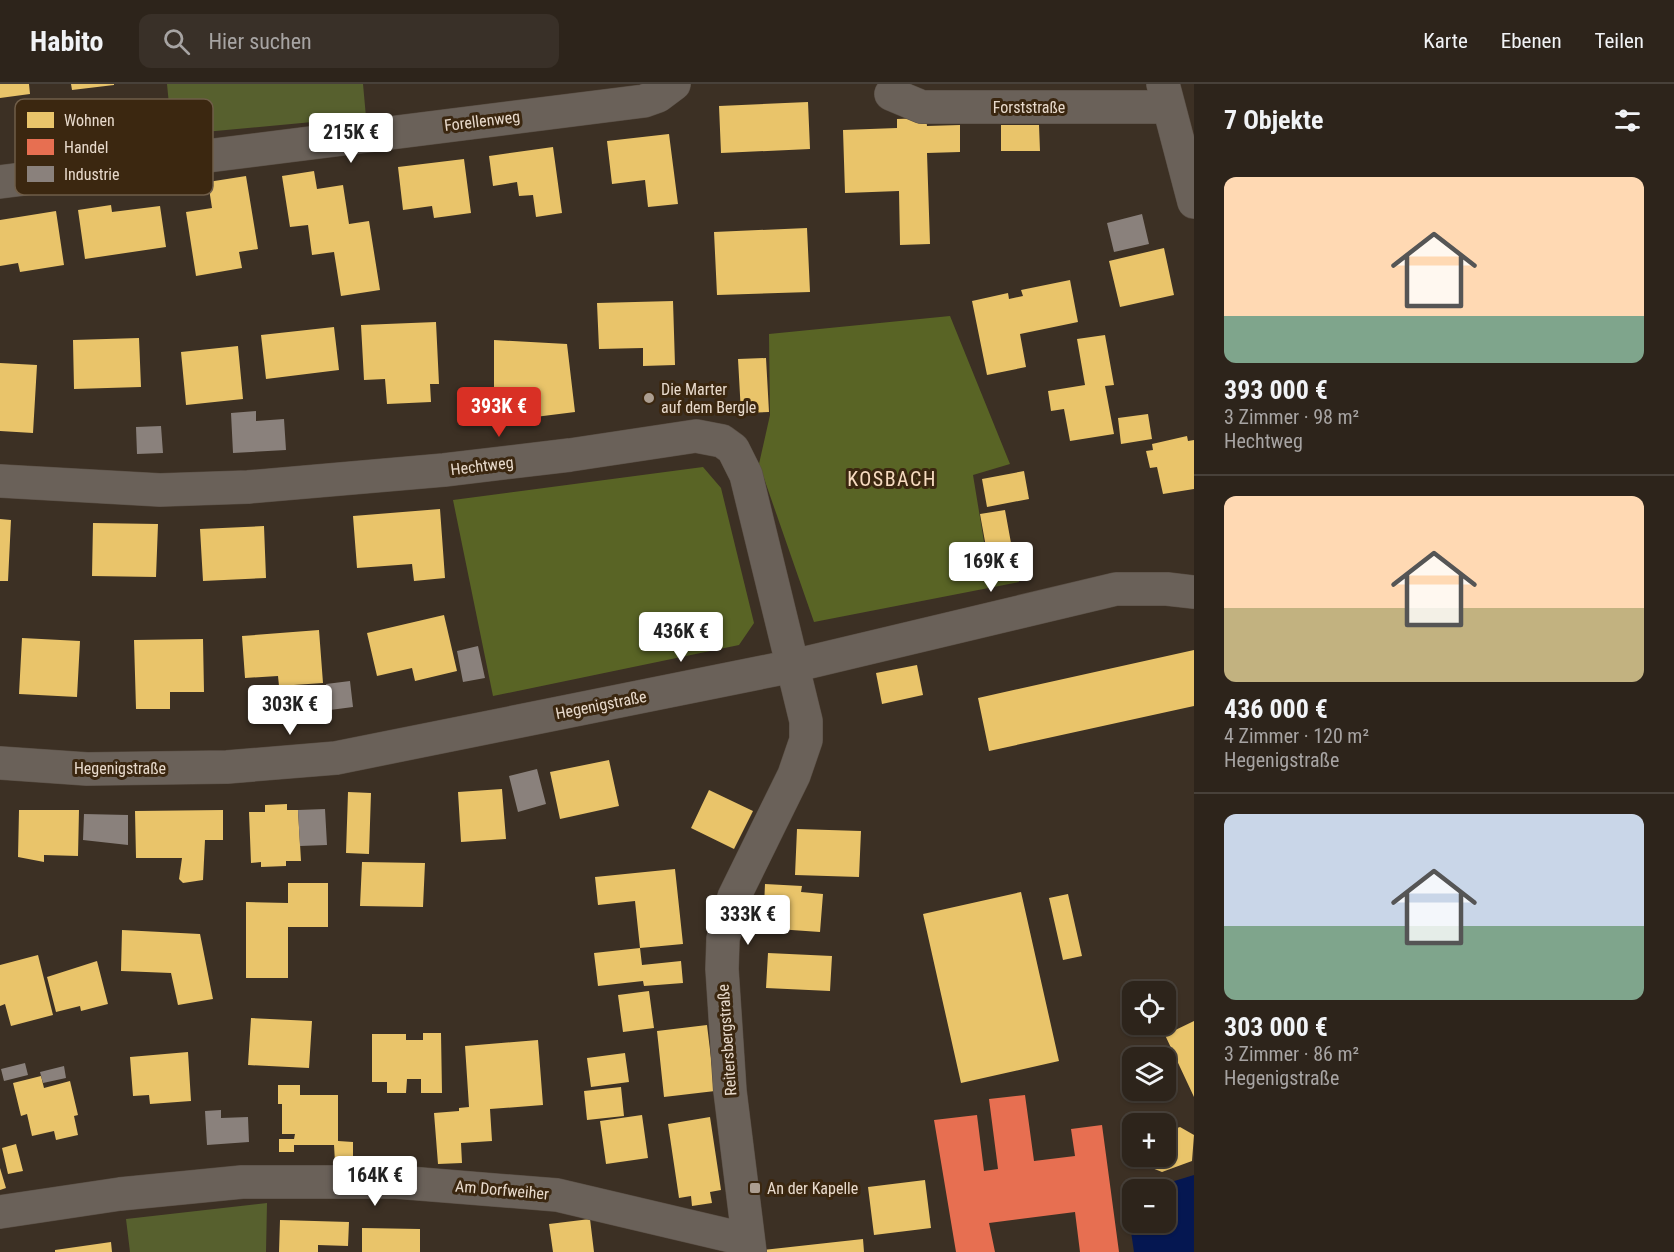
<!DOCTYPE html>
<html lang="de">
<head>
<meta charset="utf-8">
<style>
  body { margin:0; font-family:"Roboto Condensed",sans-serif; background:#393028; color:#f1f3f6; height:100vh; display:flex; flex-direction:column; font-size:22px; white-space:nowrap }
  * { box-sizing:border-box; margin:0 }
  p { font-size:20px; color:#a7a4a3 }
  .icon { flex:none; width:33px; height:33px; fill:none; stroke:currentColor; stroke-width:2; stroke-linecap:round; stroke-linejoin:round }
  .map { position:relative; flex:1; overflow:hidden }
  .sheet { display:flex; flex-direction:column; background:#2d241b; width:480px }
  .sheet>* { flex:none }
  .fabs { position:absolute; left:1122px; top:897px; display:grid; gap:12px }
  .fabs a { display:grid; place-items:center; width:54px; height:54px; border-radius:12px; background:#2d241b; box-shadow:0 2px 4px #0004,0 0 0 2px #48413a; font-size:30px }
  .price { position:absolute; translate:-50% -51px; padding:0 14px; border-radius:6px; background:#fff; color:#222; font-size:20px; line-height:39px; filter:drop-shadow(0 2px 3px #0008) }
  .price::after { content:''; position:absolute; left:50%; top:36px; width:18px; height:14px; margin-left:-9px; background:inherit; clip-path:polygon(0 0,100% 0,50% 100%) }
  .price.on { background:#d93025; color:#fff }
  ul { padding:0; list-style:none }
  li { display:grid; align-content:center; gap:12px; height:318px; padding:0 30px }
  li+li { border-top:2px solid #48413a }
  li span { display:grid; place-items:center; height:186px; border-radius:12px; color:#555 }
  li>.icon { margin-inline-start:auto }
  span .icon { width:108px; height:108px; fill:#fffc; stroke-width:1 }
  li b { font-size:26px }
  h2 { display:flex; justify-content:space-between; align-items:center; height:72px; padding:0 30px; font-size:26px }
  header { display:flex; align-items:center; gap:36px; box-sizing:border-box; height:84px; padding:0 30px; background:#2d241b; border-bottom:2px solid #48413a }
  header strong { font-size:28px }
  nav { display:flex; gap:33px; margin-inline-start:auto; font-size:21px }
  .search { width:420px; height:54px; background:#393028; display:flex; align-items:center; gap:15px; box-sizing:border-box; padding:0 21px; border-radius:12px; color:#a7a4a3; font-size:22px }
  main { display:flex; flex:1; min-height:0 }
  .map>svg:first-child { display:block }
</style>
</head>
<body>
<header>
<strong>Habito</strong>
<div class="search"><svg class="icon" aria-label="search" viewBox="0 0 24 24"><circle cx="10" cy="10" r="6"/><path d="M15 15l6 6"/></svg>Hier suchen</div>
<nav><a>Karte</a><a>Ebenen</a><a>Teilen</a></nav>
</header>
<main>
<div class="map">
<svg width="1194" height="1168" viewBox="0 0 1194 1168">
  <rect width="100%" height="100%" fill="#3c3024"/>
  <!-- green -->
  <path fill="#57602e" d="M167 0H363L366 33 172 51Z
    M267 1119 266 1168H130L126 1135Z"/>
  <!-- forest -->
  <path fill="#596425" d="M950 232 1010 380 973 391 989 488 1016 482 1019 498 814 538 759 380 770 331 769 250Z
    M703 383 721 404 754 539 739 561 493 612 453 416Z"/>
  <!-- water -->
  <path fill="#051751" d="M1194 1091V1168H1134L1126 1113 1132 1110V1138H1166V1106L1148 1105Z"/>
  <!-- homes -->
  <path fill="#e9c46a" d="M0 0H29L30 10 0 14Z
    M71 0H114V1L72 6Z
    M808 18 810 65 721 69 719 22Z
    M926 34 927 42 960 41V68L927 69 930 160 900 161 899 107 845 109 843 46 897 44V35Z
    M1001 41H1039L1040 67H1001Z
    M669 50 678 120 648 123 645 96 612 100 607 57Z
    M553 63 562 129 536 133 533 111 519 112 517 98 493 102 489 72Z
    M464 75 471 129 434 134 432 122 403 126 398 83Z
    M314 87 317 105 343 101 349 140 369 137 380 206 341 212 334 168 312 171 308 141 290 143 282 92Z
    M246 92 258 165 239 168 242 184 196 192 186 128 212 124 208 98Z
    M111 121 112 128 160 122 166 163 85 175 78 126Z
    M56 127 64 181 20 188 18 179 0 182V136Z
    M807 144 810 208 717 211 714 148Z
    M1164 164 1174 211 1120 223 1109 177Z
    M1070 196 1078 238 1020 250 1026 283 987 291 972 217 1008 209 1009 215 1023 212 1021 206Z
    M673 217 675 281 643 282V264L599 265 597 219Z
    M436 238 439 300H430L431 318 387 320 385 295 364 296 361 241Z
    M334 243 339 286 266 295 261 251Z
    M1105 251 1114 301 1105 302 1114 350 1070 357 1064 325 1051 327 1048 307 1085 301 1077 255Z
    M139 254 141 303 74 305 73 256Z
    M494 256 567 260 575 328 535 333 531 305 494 306Z
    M238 262 243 315 186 321 181 268Z
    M766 274 769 328 741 329 738 275Z
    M0 279 37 281 33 349 0 347Z
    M1148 330 1152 355 1121 360 1118 334Z
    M1187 352 1188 357 1194 356V405L1163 410 1157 383 1150 384 1146 367 1153 366 1152 360Z
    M1024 387 1029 415 987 423 982 395Z
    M440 425 445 494 414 497 412 480 357 484 353 432Z
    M1005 426 1013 470 988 474 980 430Z
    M0 435 11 436 8 497H0Z
    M93 439 158 440 156 493 92 492Z
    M264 442 266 494 203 497 200 445Z
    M444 531 457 587 415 597 412 584 377 592 367 549Z
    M319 546 323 599 279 602 278 592 245 594 242 552Z
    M22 554 80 557 77 613 19 610Z
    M203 555 204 608H170V625H136L134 556Z
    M1194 566V622L989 667 978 614Z
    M917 581 923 611 882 620 876 589Z
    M609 676 619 722 560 735 550 688Z
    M502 705 506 755 461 758 458 708Z
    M709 706 753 727 734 765 691 744Z
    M348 708 371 709 369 770 346 769Z
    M287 720V726H298L301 777H286V782L261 783V778L251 779 249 728H265V721Z
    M19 726H79L78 772 44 771V778L18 773Z
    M223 726V756H205L203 796 183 799 179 795 182 774H136L135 727Z
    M797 745 861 747 859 793 795 791Z
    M362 778 425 779 423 823 360 822Z
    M675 785 683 860 640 864 642 881 681 877 683 899 644 902 643 897 598 902 594 869 640 864 635 817 598 821 595 793Z
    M288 799H328V843H288V894H246V818L288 819Z
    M765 800 802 802 801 808 823 810 820 848 763 844Z
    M1021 808 1059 977 961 999 923 830Z
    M1068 810 1082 872 1063 876 1049 814Z
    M122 846 200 850 213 915 178 921 171 889 121 887Z
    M768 869 832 872 830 907 766 904Z
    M38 871 53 931 11 942 5 920 0 922V881Z
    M97 877 108 920 81 927 80 922 56 928 47 893Z
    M649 907 654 944 623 948 618 911Z
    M251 934 312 937 309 984 248 981Z
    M1194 937V1013L1165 951Z
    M707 941 715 1007 664 1013 657 947Z
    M423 949H441L442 1009H421V995H407L406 1009H387V998H372V950H406V956H423Z
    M538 956 543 1021 490 1025 492 1057 461 1059 462 1079 438 1080 434 1029 459 1027V1024L469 1023 465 962Z
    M188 968 191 1017 150 1020 149 1011 133 1012 130 973Z
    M625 969 629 998 591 1003 587 974Z
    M41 992 44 1004 70 997 78 1031 74 1032 78 1051 56 1056 54 1047 32 1052 27 1030 21 1032 13 999Z
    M278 1001H300V1011H338V1057L353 1058V1078H335L334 1061H294V1068H279V1055H294L295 1050H282V1020H278Z
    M621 1003 624 1032 587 1036 584 1007Z
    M642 1031 648 1074 606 1080 600 1037Z
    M710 1033 721 1106 710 1108 712 1119 692 1122 691 1112 679 1114 668 1040Z
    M1180 1043 1194 1051 1192 1077 1162 1088 1147 1082 1143 1072H1166V1048Z
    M16 1060 23 1087 8 1090 2 1064Z
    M0 1084 6 1104 0 1106Z
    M925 1096 931 1144 874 1151 868 1103Z
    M590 1135 594 1168H553L549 1140Z
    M280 1136 349 1138 348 1162 318 1161V1168H279Z
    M362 1144 420 1145V1168H362Z
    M863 1155 864 1168H763V1166Z
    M111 1158 112 1168H55V1166Z"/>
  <!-- shops -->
  <path fill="#e76f51" d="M1025 1011 1034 1077 1075 1072 1071 1045 1102 1041 1119 1168H1080L1075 1128 989 1139 995 1168H956L934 1036 977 1031 984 1087 998 1085 989 1015Z"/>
  <!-- industry -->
  <path fill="#8a817c" d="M1142 130 1149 160 1114 168 1107 139Z
    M256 327V337L284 335 286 366 233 369 231 329Z
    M161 342 163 369 137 370 136 343Z
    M478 562 485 594 463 598 457 567Z
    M350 597 353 623 330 626 326 600Z
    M537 685 546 720 518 728 509 692Z
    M325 725 327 761 300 762 298 726Z
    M84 730 128 731V761L83 756Z
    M25 979 28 991 4 997 1 985Z
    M64 982 66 994 43 999 40 988Z
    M221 1026V1034L248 1033 249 1058 207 1061 205 1027Z"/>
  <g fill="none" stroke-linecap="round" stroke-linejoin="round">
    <defs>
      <path id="minor" d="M1163 0 1194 118
        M891 10 922 23H1169
        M0 98 644 17 658 12 674 0
        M0 397 160 406 248 403 444 386 570 371 696 352 722 357 733 365 746 391 806 637V656L794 691 734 813 723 855 722 885 730 1007 750 1168
        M0 679 87 685 227 683 336 674 793 582 1116 505H1167L1194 508
        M0 1128 120 1110 242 1098H396L557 1111 748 1156"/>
    </defs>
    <!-- minor casing -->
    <use href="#minor" stroke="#594e44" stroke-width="34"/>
    <!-- minor -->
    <use href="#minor" stroke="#6a6159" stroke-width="33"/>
  </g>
  <!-- markers -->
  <g fill="#ac9e91" stroke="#3b2710" stroke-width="2">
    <circle cx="649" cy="314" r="6"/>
    <rect x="749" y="1098" width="12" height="12" rx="3"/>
  </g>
  <g text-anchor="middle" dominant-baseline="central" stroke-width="6" stroke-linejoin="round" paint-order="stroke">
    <!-- street labels -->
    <g font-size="16" fill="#e8dacc" stroke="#3b2710">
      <text x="1029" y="23">Forststraße</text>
      <text transform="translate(482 37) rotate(-7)">Forellenweg</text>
      <text transform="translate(482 382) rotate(-7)">Hechtweg</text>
      <text transform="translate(601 621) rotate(-11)">Hegenigstraße</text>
      <text x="120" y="684">Hegenigstraße</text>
      <text transform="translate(727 956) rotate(-94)">Reitersbergstraße</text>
      <text transform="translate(502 1106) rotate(5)">Am Dorfweiher</text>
    </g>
    <!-- poi labels -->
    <g font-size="16" fill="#e8dacc" stroke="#3b2710" text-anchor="start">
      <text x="661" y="305">Die Marter<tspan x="661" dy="18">auf dem Bergle</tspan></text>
      <text x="767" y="1104">An der Kapelle</text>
    </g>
    <!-- quarter labels -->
    <g font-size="20" letter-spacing="1.5" fill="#f7dbc0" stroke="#3b2710">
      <text x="892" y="395">KOSBACH</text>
    </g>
  </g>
  <!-- legend -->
  <rect x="15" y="15" width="198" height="96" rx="9" fill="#3b2710" stroke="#6f5d48" stroke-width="1.5"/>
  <rect x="27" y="28" width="27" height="16" fill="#e9c46a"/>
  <rect x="27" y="55" width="27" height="16" fill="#e76f51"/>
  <rect x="27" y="82" width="27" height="16" fill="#8a817c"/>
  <g font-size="16" fill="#e8dacc">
    <text x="64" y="42">Wohnen</text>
    <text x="64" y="69">Handel</text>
    <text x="64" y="96">Industrie</text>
  </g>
</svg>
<div class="fabs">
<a><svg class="icon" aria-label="locate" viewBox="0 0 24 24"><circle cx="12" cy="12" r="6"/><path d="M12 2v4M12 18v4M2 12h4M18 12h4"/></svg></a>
<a><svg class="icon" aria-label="layers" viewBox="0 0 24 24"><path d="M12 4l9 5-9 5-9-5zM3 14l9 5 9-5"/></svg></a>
<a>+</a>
<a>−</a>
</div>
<b class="price" style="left:351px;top:80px">215K €</b>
<b class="price on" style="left:499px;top:354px">393K €</b>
<b class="price" style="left:991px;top:509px">169K €</b>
<b class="price" style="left:681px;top:579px">436K €</b>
<b class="price" style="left:290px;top:652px">303K €</b>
<b class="price" style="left:748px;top:862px">333K €</b>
<b class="price" style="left:375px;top:1123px">164K €</b>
</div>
<section class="sheet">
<h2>7 Objekte<svg class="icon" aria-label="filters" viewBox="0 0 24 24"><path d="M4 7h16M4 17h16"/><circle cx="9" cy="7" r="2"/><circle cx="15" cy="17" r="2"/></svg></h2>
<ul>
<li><span style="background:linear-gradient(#ffd9b3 75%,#7fa58c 0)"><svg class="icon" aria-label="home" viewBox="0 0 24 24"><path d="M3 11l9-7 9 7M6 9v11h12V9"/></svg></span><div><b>393 000 €</b><p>3 Zimmer · 98 m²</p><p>Hechtweg</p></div></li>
<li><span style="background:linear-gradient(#ffd9b3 60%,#c2b280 0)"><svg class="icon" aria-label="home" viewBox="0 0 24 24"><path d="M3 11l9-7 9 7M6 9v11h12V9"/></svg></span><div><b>436 000 €</b><p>4 Zimmer · 120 m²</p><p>Hegenigstraße</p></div></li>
<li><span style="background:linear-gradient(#c9d6e8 60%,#7fa58c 0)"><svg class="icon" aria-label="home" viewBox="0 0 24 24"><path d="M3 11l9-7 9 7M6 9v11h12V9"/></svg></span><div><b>303 000 €</b><p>3 Zimmer · 86 m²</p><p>Hegenigstraße</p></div></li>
</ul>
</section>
</main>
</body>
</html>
